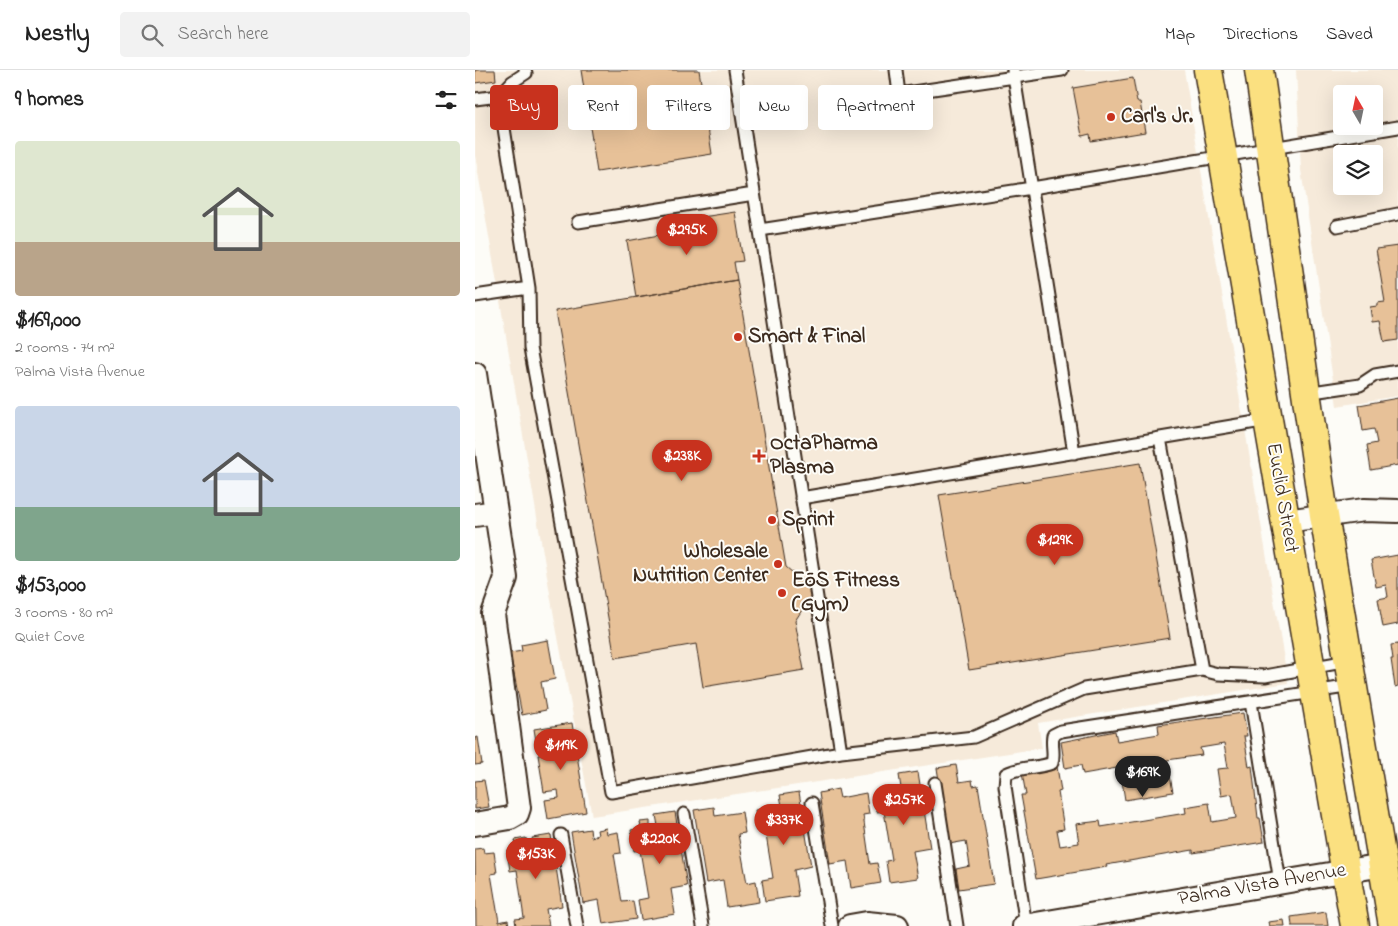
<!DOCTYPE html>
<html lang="en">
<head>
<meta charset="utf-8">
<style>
  body { margin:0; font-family:"Indie Flower",sans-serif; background:#f2f2f2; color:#222; height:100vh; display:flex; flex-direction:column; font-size:19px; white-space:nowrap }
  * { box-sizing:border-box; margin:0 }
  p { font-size:16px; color:#767676 }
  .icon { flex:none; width:28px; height:28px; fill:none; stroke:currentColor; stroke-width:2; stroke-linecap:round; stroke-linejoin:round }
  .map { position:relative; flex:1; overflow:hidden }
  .side { display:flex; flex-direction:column; background:#fff; width:475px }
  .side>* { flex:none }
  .banner { position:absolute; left:15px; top:15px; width:475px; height:45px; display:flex; gap:10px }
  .needle { width:32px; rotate:351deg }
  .fabs { position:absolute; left:858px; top:15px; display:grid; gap:10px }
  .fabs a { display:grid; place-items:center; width:50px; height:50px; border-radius:5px; background:#fff; box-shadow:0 5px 20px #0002; font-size:25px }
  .price { position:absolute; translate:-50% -42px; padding:0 11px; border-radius:18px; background:#c8321e; color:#fff; font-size:16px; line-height:32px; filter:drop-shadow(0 1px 2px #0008) }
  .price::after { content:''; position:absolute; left:50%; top:30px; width:15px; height:11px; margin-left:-8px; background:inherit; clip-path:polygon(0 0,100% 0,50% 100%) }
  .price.on { background:#222; color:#fff }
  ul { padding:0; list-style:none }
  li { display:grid; align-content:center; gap:10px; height:265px; padding:0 15px }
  li span { display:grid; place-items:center; height:155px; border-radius:5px; color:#555 }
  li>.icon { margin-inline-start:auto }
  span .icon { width:90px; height:90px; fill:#fffc; stroke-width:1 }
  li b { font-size:21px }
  h2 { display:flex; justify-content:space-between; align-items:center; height:60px; padding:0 15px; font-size:21px }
  .chip { padding:0 18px; border-radius:5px; background:#fff; box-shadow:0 5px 20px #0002; font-size:18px; line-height:45px }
  .chip.on { background:#c8321e; color:#fff }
  header { display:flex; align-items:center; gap:30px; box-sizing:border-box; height:70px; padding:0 25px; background:#fff; border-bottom:1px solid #e0e0e0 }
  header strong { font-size:24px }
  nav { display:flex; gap:28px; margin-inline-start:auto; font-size:18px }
  .search { width:350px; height:45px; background:#f2f2f2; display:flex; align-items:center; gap:12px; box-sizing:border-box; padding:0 18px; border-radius:5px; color:#767676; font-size:19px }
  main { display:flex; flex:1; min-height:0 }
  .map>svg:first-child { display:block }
</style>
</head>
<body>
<header>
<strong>Nestly</strong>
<div class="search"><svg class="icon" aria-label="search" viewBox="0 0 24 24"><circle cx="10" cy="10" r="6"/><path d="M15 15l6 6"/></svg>Search here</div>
<nav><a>Map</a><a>Directions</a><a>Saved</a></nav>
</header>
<main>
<section class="side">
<h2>9 homes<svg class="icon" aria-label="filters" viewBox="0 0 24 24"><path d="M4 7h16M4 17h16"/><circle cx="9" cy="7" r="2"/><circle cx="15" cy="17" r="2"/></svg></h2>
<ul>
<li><span style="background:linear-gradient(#dfe7d0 65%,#b9a48a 0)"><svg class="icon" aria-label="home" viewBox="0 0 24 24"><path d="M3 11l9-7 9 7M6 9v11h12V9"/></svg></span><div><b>$169,000</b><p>2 rooms · 74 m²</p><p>Palma Vista Avenue</p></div></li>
<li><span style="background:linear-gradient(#c9d6e8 65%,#7fa58c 0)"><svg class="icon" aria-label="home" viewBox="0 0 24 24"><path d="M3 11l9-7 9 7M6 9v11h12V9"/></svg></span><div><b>$153,000</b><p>3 rooms · 80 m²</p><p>Quiet Cove</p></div></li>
</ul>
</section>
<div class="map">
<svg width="923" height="856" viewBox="0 0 923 856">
  <rect width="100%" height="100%" fill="#fdfcf7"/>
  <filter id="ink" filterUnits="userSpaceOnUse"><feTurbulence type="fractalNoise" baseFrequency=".02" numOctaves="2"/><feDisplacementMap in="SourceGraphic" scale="10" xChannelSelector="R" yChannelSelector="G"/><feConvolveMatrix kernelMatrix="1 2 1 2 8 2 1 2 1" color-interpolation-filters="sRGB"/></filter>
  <g filter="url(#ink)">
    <!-- built -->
    <path fill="#f6eada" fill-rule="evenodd" d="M0 0H709L813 613 563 653 567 678 117 746 78 541 0 85Z
      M821 0H923V326L862 336 826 100ZM866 24H899V56H866ZM866 84H899V116H866Z"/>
    <!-- building -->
    <path fill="#e7c198" stroke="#3b2a1e" d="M0 0H20L21 10 0 13Z
      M106 0H224L237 84 122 102Z
      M658 8 662 32H665L670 62 616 71 615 64 607 66 598 18Z
      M260 142 268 191 259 192 262 210 161 227 152 171 216 159 214 149Z
      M923 176V270L909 272 905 251 897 252 895 237 902 236V233L910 232 901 179Z
      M262 210 311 497 339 521 320 551 329 600 228 617 221 574 140 588 80 241Z
      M923 328V395L896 400 892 375 902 373 899 359 888 361 884 335Z
      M665 393 695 568 494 600 464 425Z
      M923 485V554L908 557 903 529 913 527 911 515 901 517 896 490Z
      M73 570 80 609 66 612 71 640 47 645 35 583 47 581 46 575Z
      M923 574V616L920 617 916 589H918L916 575Z
      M768 643 772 666H769L774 697 777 696 783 748H785L789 772 718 783V780L631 795 632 797 561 809 546 725H551L547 703 582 697 586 721 583 722 589 759 582 760 585 776 604 773 601 754 625 751 626 757 711 743 710 737 734 733 737 752 761 748 757 724 746 726 742 699 753 698 749 674 725 678 727 685 692 690 698 722 650 730 647 711H645L642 698 608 704 606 695 590 698 586 672 640 661 642 671 684 664 683 655Z
      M97 653 111 742 73 749 70 730 84 728 83 720 69 722 63 685 76 683 74 675 62 677 59 659Z
      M3 667 7 694 0 695V668Z
      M481 695 484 712 497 710 498 716 503 715 519 814 484 819 481 799 495 796 491 771 474 774 462 698Z
      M443 702 455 778 438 781 443 808 414 812 411 791 417 790 409 741 402 742 399 722 426 718 424 705Z
      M9 710 14 737 0 739V711Z
      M363 719 365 728 391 723 394 744 388 745 395 794 402 793 406 813 376 818 372 791 355 794 344 723Z
      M324 722 336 796 319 800 323 826 290 831 287 810 298 808 290 759 283 760 280 740 307 736 305 725Z
      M239 737 240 746 267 742 270 763 263 764 272 813 281 811 284 832 252 837 248 810 231 813 219 740Z
      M200 742 212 816 196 819 200 844 166 850 163 830 173 828 165 780 159 781 156 760 166 758 165 752 175 751V757L183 756 181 745Z
      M131 758 132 764 143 762 146 783 139 784 147 832 158 831 161 849 128 854 124 830 108 833 96 762 115 759 116 767 123 765 122 760Z
      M76 765 87 836 71 839 74 856H41L40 849 49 848 42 800 35 801 32 780 42 778 40 770 51 768 52 776 59 775 57 768Z
      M8 778 9 783 19 782 22 803 16 804 24 852 33 850 34 856H1L0 779Z
      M851 842 853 856H817L816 847Z
      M809 850 810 856H794L793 852Z"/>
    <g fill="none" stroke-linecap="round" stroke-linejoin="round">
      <defs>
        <path id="service" d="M50 0 51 3 37 12 24 26 54 218 55 278 136 722 366 682 499 667 609 619 727 600 743 604 790 606 873 591
          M260 0 366 682
          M421 0 424 24 587 0
          M538 0 599 383
          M0 29 24 26
          M103 152 279 124
          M862 156 923 144
          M285 160 557 118 923 57
          M0 226 54 218
          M831 323 885 315 900 305 923 301
          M685 368 727 600
          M326 428 793 350
          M776 632 805 812
          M460 713 482 856
          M337 733 357 856
          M209 744 228 856
          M86 765 102 856
          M551 856 530 716 531 704C545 696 562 699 577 693 580 684 576 675 578 665L586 661 877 616"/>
        <path id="minor" d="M0 304 31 508 18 544 44 738 42 744 35 748 0 754
          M0 445 21 442
          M811 451 889 440 923 441
          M375 856 392 853 422 856
          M549 856 908 795"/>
        <path id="primary" d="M733 0 880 856
          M784 0 849 445 918 856"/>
      </defs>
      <!-- service casing -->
      <use href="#service" stroke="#3b2a1e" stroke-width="15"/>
      <!-- minor casing -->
      <use href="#minor" stroke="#3b2a1e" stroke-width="26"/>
      <!-- primary casing -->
      <use href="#primary" stroke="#3b2a1e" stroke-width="31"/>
      <!-- service -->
      <use href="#service" stroke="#fdfcf7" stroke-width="11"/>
      <!-- minor -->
      <use href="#minor" stroke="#fdfcf7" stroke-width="22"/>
      <!-- primary -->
      <use href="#primary" stroke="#fbe080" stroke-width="28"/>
    </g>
  </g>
  <!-- markers -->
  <g fill="#c8321e" stroke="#fdfcf7" stroke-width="2">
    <circle cx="636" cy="47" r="5"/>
    <circle cx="263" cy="267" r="5"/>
    <path d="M281.5 378.5h5v5h5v5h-5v5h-5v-5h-5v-5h5z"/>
    <circle cx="297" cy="450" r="5"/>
    <circle cx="303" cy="494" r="5"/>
    <circle cx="307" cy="523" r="5"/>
  </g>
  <g text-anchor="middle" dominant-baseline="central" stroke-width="4" stroke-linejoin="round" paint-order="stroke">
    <!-- poi labels -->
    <g font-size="21" font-weight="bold" fill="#3b2a1e" stroke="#fdfcf7" text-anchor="start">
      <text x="646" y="47">Carl's Jr.</text>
      <text x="273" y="267">Smart &amp; Final</text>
      <text x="295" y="374">OctaPharma<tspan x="295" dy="24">Plasma</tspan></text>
      <text x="307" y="450">Sprint</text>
      <text x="293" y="482" text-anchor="end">Wholesale<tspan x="293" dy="24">Nutrition Center</tspan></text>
      <text x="317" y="511">EōS Fitness<tspan x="317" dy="24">(Gym)</tspan></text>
    </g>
    <!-- street labels -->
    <g font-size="21" fill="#3b2a1e" stroke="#fdfcf7">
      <text transform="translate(807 428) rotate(80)">Euclid Street</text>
      <text transform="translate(787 815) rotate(-10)">Palma Vista Avenue</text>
    </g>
  </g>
</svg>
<div class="fabs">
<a><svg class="needle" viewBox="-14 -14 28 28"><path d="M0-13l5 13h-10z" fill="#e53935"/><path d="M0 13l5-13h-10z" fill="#767676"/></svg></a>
<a><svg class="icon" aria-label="layers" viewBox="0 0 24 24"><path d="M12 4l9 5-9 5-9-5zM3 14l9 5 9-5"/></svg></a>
</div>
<b class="price" style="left:212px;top:186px">$295K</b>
<b class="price" style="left:207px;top:412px">$238K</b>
<b class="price" style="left:580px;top:496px">$129K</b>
<b class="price" style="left:86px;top:701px">$119K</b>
<b class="price on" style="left:668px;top:728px">$169K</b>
<b class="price" style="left:429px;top:756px">$257K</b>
<b class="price" style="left:309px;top:776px">$337K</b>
<b class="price" style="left:185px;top:795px">$220K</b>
<b class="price" style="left:61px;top:810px">$153K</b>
<div class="banner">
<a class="chip on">Buy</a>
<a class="chip">Rent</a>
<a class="chip">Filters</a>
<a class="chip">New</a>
<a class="chip">Apartment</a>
</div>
</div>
</main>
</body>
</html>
